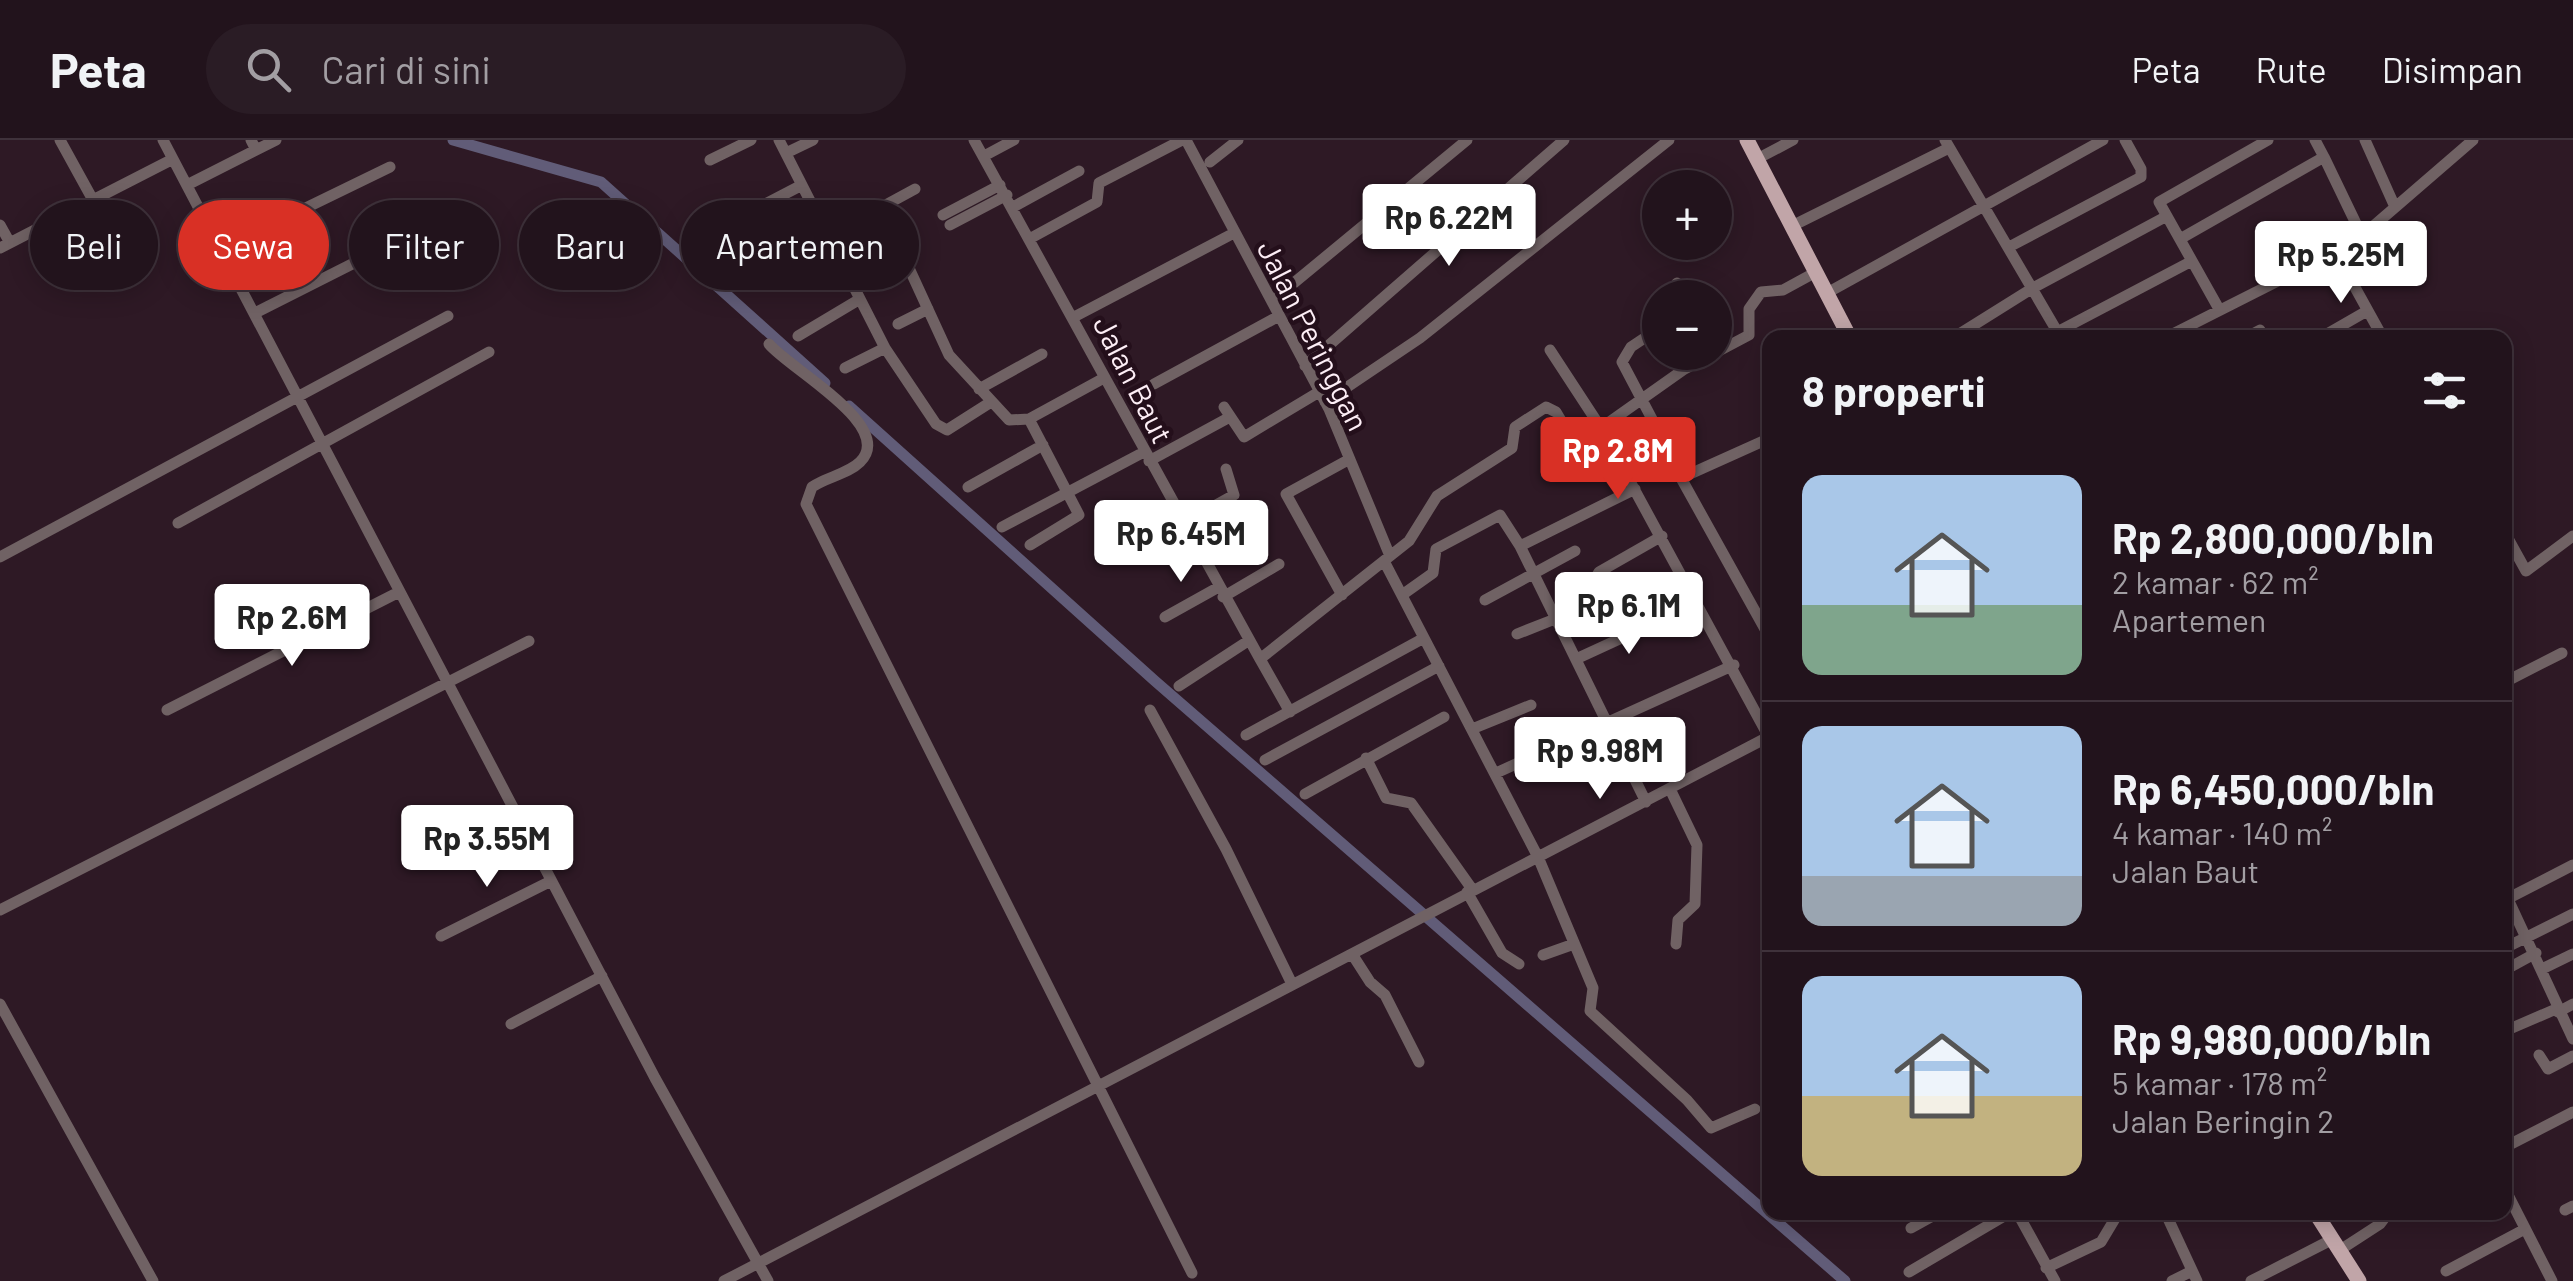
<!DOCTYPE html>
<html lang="id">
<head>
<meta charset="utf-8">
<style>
  body { margin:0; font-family:Barlow,sans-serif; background:#2a1c25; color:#f1f3f6; height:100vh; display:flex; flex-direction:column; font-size:38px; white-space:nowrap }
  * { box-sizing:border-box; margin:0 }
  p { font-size:32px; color:#a29ea3 }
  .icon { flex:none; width:55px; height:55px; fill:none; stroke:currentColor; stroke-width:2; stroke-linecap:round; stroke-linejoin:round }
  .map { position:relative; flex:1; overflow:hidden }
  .details { position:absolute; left:1762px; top:190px; width:750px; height:890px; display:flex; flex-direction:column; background:#22131c; border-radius:20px; box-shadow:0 5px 25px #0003,0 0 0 2px #3f323b }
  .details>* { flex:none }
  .hud { position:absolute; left:30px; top:60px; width:950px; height:90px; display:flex; gap:20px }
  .fabs { position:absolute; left:1642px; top:30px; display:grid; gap:20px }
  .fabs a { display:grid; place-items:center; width:90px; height:90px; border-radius:50%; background:#22131c; box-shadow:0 5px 25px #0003,0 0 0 2px #3f323b; font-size:50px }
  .price { position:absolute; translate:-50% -85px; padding:0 22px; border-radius:10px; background:#fff; color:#222; font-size:32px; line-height:65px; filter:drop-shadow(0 2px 5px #0008) }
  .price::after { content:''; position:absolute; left:50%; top:60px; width:30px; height:22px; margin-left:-15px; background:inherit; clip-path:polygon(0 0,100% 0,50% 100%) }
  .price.on { background:#d93025; color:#fff }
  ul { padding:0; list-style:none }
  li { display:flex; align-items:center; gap:30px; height:250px; padding:0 40px }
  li+li { border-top:2px solid #3f323b }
  li span { display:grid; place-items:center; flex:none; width:280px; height:200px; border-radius:20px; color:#555 }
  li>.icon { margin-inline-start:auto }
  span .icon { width:120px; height:120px; fill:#fffc; stroke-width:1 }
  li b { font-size:42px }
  h2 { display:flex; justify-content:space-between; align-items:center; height:120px; padding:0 40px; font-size:42px }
  .tag { padding:0 35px; border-radius:45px; background:#22131c; box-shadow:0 5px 25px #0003,0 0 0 2px #3f323b; font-size:35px; line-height:90px }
  .tag.on { background:#d93025; color:#fff }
  header { display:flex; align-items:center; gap:60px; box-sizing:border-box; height:140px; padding:0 50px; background:#22131c; border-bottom:2px solid #3f323b }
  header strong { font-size:48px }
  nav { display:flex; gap:55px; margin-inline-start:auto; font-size:35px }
  .search { width:700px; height:90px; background:#2a1c25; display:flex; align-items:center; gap:25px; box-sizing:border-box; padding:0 35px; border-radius:55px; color:#a29ea3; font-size:38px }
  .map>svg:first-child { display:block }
</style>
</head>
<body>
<header>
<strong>Peta</strong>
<div class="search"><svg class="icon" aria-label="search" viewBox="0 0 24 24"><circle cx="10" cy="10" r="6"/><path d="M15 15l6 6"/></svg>Cari di sini</div>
<nav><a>Peta</a><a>Rute</a><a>Disimpan</a></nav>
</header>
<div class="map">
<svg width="2573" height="1141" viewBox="0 0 2573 1141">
  <rect width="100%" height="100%" fill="#2e1925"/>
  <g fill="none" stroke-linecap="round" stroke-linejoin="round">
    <!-- canal -->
    <path stroke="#615c78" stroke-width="11" d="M453 0 601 42 825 243
      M849 266 1155 541 1845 1141"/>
    <!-- minor -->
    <path stroke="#706264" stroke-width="11" d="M60 0 93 60 173 19
      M163 0 655 938 768 1141
      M779 0 885 208 936 284 947 290 991 262
      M974 0 1260 519 1409 401 1437 356 1512 308 1515 287 1546 267 1556 272 1582 316 1611 301
      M1186 0 1329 269 1390 416
      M1945 0 2061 198
      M2315 0 2324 17
      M2365 0 2395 67
      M256 10 276 0
      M786 13 813 0
      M984 16 1014 0
      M1757 19 1793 0
      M710 20 751 0
      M1210 22 1238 0
      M187 45 256 10 251 0
      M1013 67 1079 31
      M943 75 1000 45
      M284 78 299 103 311 111
      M0 85 10 103
      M950 85 1007 55
      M1792 86 1949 8
      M1031 98 1097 62 1099 43 1182 0
      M2180 99 2324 17 2362 96
      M2009 107 2141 37V29L2125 0
      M0 108 93 60
      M690 108 717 89 802 45
      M219 110 390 27
      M2336 113 2383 198
      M903 115 949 215 1009 280 1029 279 1104 238
      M744 142 915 49
      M1677 143 1685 158
      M1827 153 2103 0
      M1272 161 1467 0
      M2219 169 2159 62 2268 0
      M255 173 358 121
      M1074 177 1234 93
      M898 184 928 169
      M2057 192 2192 121
      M798 196 860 159
      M1953 198 2033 148 2167 76
      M2165 198 2355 102 2473 0
      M2245 198 2260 190
      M2320 198 2367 171
      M1643 199 1631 207 1622 222 1682 336
      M769 204C788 228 897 286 860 322 848 334 826 337 812 347L806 364 1192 1133
      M1550 210 1601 288
      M1305 226 1564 0
      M845 228 885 208
      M1154 244 1279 176
      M979 249 1042 214
      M1325 262 1420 198 1669 0
      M1224 267 1244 297 1319 252
      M1029 279 1079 375 1030 405
      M1770 298 1681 338 1770 498
      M1149 321 1230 277
      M968 347 1043 305
      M1635 349 1520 406 1646 662
      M178 383 489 212
      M1002 387 1144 312
      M2505 393 2526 431 2573 396
      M0 417 448 176
      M1121 418 1234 355 1226 329
      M1384 421 1538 717 1593 848 1590 871 1687 960 1711 988 1755 969
      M1587 453 1599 432 1662 396
      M1342 455 1286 354 1348 320
      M1402 455 1433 433 1436 409 1500 375 1520 406
      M1223 457 1279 424
      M1485 460 1575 411
      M1165 477 1217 448
      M1517 494 1555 479
      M1260 519 1290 572
      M1576 519 1665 478
      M2505 542 2562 513
      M1179 546 1248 501
      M167 570 399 452
      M1150 570 1226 709 1292 844
      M1472 589 1531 565
      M1246 595 1424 498
      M1770 599 1601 288 1683 230 1749 195V169L1761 152 1783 150 1816 132
      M1366 618 1386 658 1411 663 1472 749
      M1265 620 1439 526
      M1496 633 1734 525
      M1670 649 1697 705 1695 764 1678 780 1676 804
      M1305 654 1444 577
      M1467 752 1502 813 1519 824
      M2508 759 2573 899
      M2505 760 2573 725
      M0 770 529 501
      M441 796 551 741
      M2505 808 2573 774
      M1352 814 1370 842 1385 855 1419 922
      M1543 815 1574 804
      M2542 829 2573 814
      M2505 830 2536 813
      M0 864 153 1141
      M2558 872 2573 864
      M511 884 602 836
      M2505 891 2556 869
      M2539 915 2548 929 2573 916
      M2505 1007 2573 972
      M2505 1049 2552 1141
      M2565 1070 2573 1066
      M2017 1072 2055 1141
      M2165 1072 2197 1141
      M1911 1088 1940 1072
      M2340 1110 2380 1084 2389 1072
      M2046 1128 2101 1102 2119 1072
      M2446 1131 2525 1089
      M1909 1132 2011 1072
      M724 1141 1770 596
      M2172 1141 2192 1131
      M2251 1141 2333 1099"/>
    <!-- major -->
    <path stroke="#c1a5a8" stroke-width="15" d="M1747 0 1850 198
      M2315 1072 2359 1141"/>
  </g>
  <g text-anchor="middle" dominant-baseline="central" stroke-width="9" stroke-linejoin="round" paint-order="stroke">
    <!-- street labels -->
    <g font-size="30" fill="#fdeef6" stroke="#240f1b">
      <text transform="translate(1314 195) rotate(63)">Jalan Peringgan</text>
      <text transform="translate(1134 239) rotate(63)">Jalan Baut</text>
    </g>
  </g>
</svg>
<div class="fabs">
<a>+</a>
<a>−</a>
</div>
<b class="price" style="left:1449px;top:129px">Rp 6.22M</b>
<b class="price" style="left:2341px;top:166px">Rp 5.25M</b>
<b class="price on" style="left:1618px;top:362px">Rp 2.8M</b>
<b class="price" style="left:1181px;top:445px">Rp 6.45M</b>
<b class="price" style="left:1629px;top:517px">Rp 6.1M</b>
<b class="price" style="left:292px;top:529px">Rp 2.6M</b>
<b class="price" style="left:1600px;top:662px">Rp 9.98M</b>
<b class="price" style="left:487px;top:750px">Rp 3.55M</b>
<div class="hud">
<a class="tag">Beli</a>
<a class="tag on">Sewa</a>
<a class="tag">Filter</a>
<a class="tag">Baru</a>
<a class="tag">Apartemen</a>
</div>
<section class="details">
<h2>8 properti<svg class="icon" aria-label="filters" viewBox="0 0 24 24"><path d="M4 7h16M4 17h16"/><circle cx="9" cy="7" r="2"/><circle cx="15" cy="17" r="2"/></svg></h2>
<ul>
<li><span style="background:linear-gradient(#a9c7e8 65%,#7fa58c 0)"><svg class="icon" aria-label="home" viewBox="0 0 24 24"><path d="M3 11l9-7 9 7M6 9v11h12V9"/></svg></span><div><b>Rp 2,800,000/bln</b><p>2 kamar · 62 m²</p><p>Apartemen</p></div></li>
<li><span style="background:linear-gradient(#a9c7e8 75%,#9aa5b1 0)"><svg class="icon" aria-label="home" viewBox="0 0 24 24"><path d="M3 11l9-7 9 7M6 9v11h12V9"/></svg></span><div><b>Rp 6,450,000/bln</b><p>4 kamar · 140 m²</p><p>Jalan Baut</p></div></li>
<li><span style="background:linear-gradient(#a9c7e8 60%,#c2b280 0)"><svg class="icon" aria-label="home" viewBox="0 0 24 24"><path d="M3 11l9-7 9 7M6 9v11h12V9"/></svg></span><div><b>Rp 9,980,000/bln</b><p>5 kamar · 178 m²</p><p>Jalan Beringin 2</p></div></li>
</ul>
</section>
</div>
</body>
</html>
